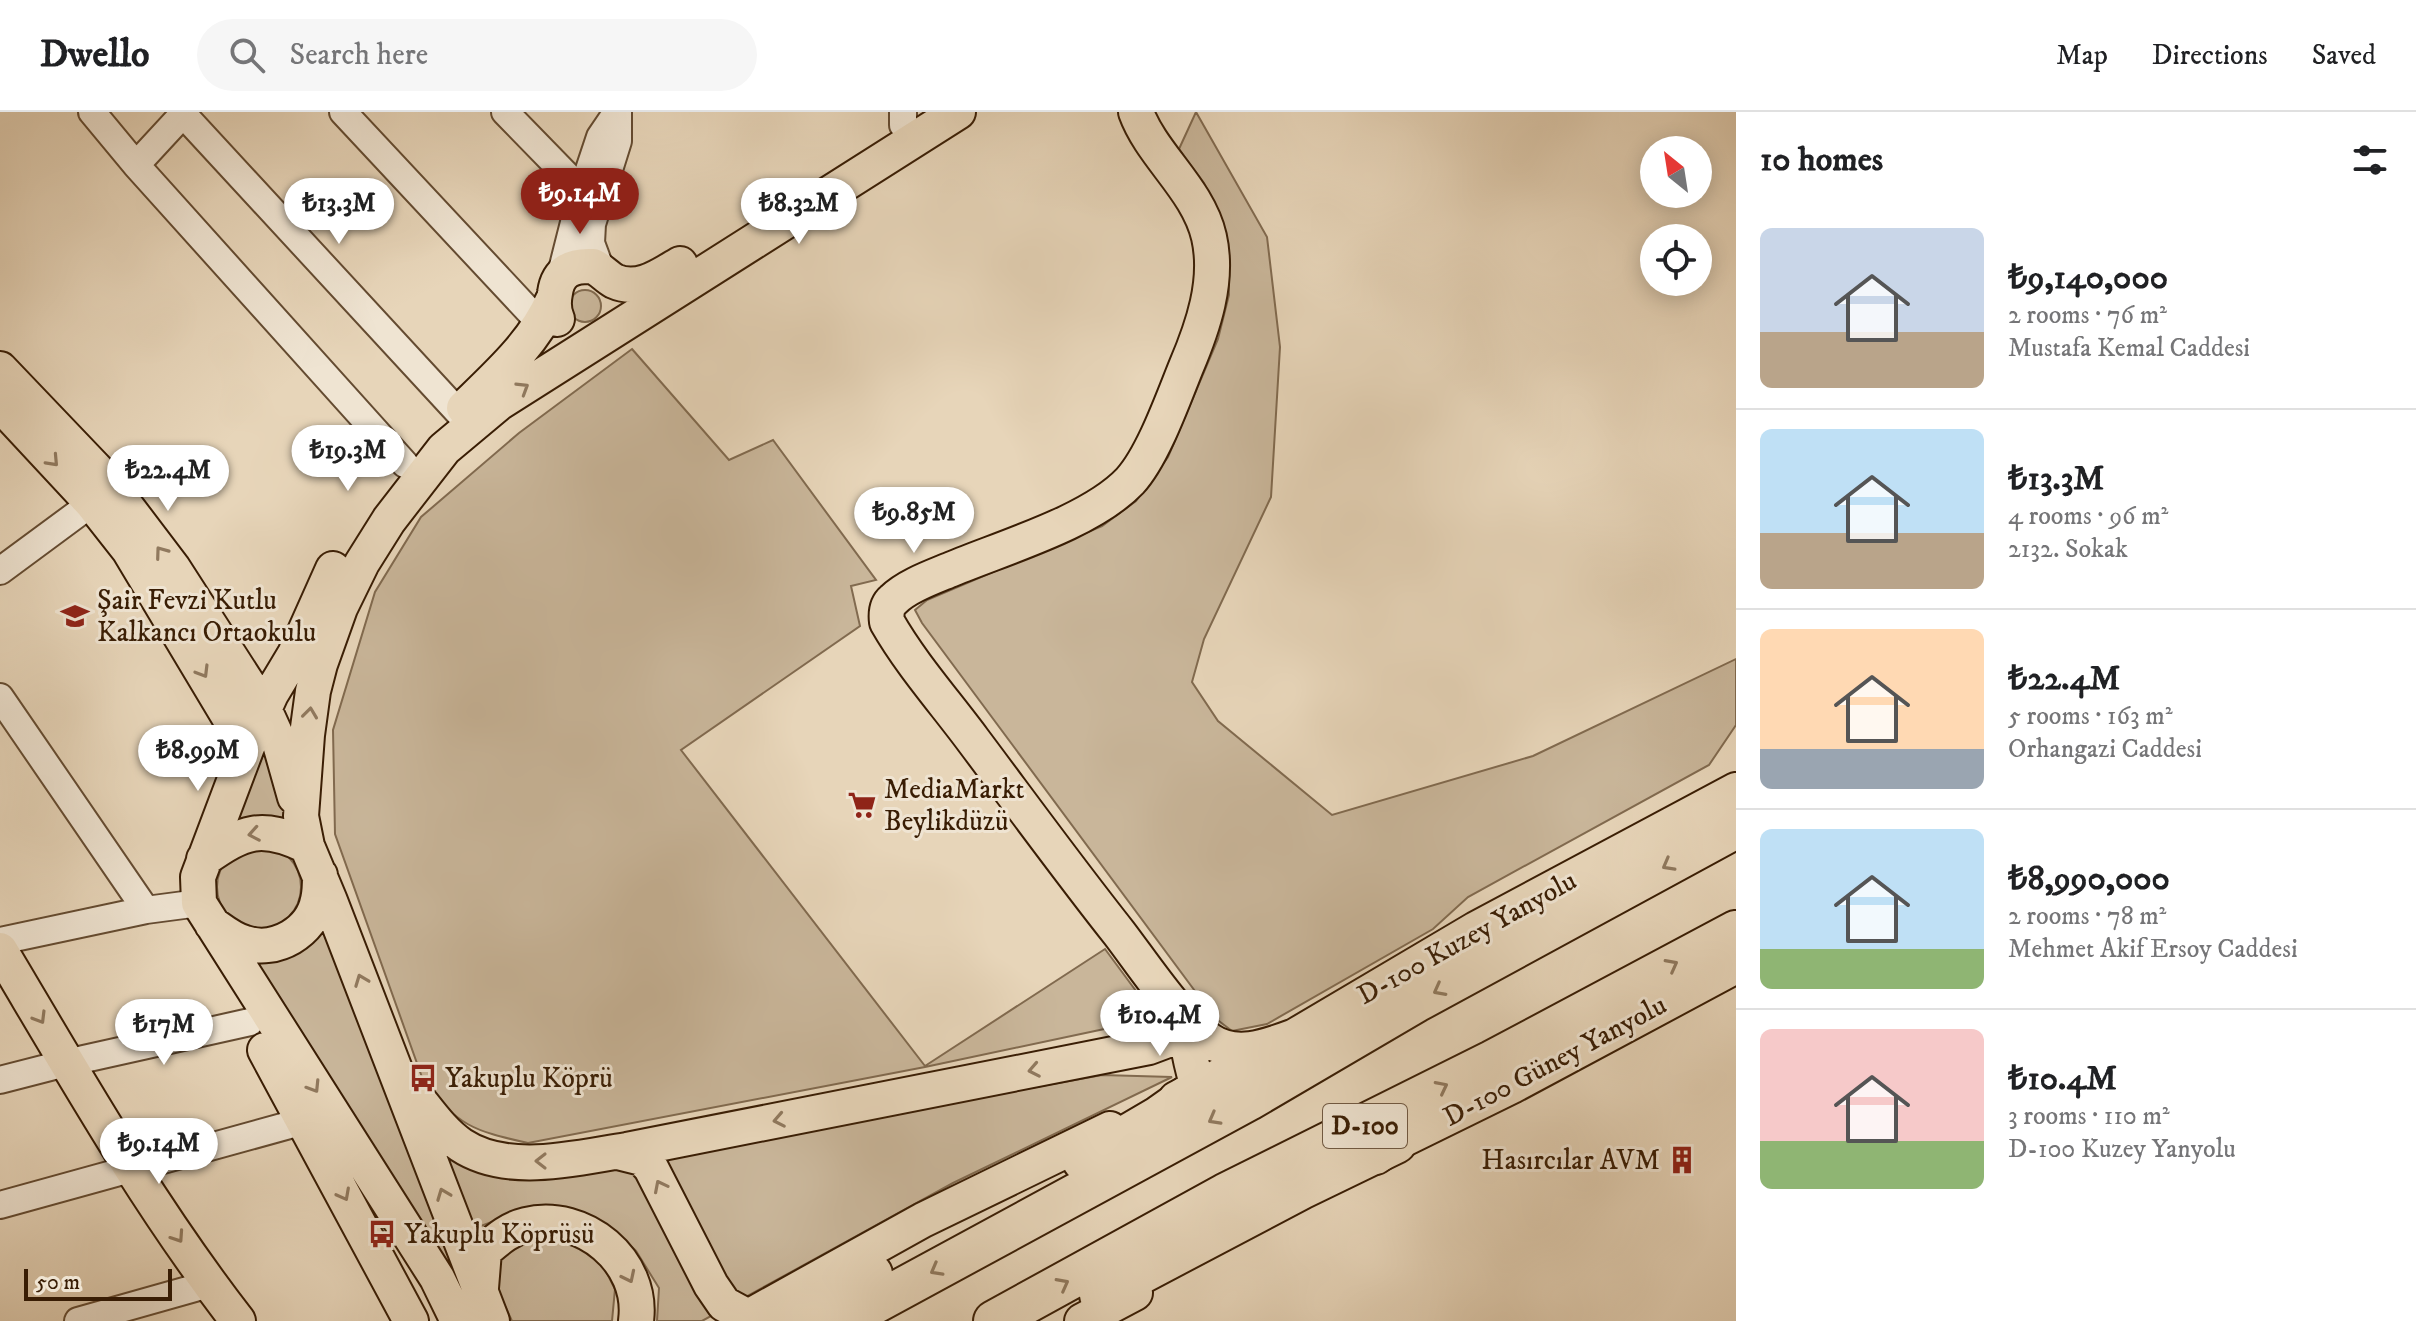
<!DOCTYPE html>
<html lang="en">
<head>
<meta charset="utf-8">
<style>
  body { margin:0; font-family:"IM FELL DW Pica",serif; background:#f6f6f6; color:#202124; height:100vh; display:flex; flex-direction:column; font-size:30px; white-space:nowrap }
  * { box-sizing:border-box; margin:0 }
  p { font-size:26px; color:#757577 }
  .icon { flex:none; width:44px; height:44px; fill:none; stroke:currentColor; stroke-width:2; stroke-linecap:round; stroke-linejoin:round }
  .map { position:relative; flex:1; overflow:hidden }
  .sheet { display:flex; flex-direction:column; background:#fff; width:680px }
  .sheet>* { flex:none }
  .needle { width:52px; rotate:330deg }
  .tools { position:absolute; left:1640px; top:24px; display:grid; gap:16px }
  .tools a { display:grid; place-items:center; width:72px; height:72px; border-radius:50%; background:#fff; box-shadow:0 4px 20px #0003; font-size:40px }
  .scale { position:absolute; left:24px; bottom:20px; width:148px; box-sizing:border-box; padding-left:8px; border:4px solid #391d04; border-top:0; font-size:22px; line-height:28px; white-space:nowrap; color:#391d04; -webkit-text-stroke:6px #efe4d2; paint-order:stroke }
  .price { position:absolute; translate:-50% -68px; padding:0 18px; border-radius:28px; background:#fff; color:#222; font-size:26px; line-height:52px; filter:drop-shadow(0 2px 4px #0008) }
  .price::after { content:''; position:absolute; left:50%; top:48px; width:24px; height:18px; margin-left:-12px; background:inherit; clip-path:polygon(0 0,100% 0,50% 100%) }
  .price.active { background:#8f2418; color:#fff }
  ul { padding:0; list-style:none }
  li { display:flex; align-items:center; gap:24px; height:200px; padding:0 24px }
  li+li { border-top:2px solid #e0e0e0 }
  li span { display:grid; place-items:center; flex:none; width:224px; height:160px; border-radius:12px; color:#555 }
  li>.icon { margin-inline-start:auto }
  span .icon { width:96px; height:96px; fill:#fffc; stroke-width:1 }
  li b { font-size:34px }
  h2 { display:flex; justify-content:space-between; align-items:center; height:96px; padding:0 24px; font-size:34px }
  header { display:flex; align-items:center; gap:48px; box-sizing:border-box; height:112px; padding:0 40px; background:#fff; border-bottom:2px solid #e0e0e0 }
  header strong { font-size:38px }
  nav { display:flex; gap:44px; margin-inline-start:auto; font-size:28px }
  .search { width:560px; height:72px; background:#f6f6f6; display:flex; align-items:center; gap:20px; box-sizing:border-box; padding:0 28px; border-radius:44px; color:#757577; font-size:30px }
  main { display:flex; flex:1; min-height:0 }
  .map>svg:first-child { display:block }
</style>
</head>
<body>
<header>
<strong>Dwello</strong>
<div class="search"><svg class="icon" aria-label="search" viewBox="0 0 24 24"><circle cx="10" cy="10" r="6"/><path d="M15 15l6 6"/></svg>Search here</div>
<nav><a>Map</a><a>Directions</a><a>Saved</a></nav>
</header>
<main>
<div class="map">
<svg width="1736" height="1209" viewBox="0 0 1736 1209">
  <rect width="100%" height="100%" fill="#e7d5b9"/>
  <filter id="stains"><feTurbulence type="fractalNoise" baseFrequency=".0025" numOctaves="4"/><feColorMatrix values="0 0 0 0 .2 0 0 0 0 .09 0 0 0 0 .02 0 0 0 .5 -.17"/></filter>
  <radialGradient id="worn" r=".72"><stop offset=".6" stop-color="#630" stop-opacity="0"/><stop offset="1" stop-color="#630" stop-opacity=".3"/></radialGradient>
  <!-- green -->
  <path fill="#c9b69a" stroke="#816a4f" stroke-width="2" d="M1196 0 1267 125 1280 235 1271 385 1204 527 1192 570 1218 609 1332 703 1533 644 1736 547V613L1709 653 1468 785 1433 817 1267 912 1232 919 1215 906 922 511 915 498 927 488 1102 414 1136 389 1168 345 1218 227 1229 183V143L1221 106 1204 71 1179 37Z
    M569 194a16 16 0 1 1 32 0a16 16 0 1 1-32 0Z
    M632 237 729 348 773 328 876 468 851 474 860 514 681 638 925 954 1105 837 1156 906 925 955 528 1031C474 1019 457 1014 423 968L335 722 333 618 375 480 421 405 519 321Z
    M268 631 294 714 233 716Z
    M217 775a42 42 0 1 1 84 0a42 42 0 1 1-84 0Z
    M322 805 482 1209H469L251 845Z
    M1102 963 1172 965 953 1071 702 1209H657L659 1176 636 1139 613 1117 571 1098 529 1096 473 1117 439 1036 531 1067Z
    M551 1117 597 1142 615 1177 612 1209H512L491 1164 496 1141Z"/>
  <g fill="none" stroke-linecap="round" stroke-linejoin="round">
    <defs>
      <path id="minor" d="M92 0 136 53 405 352
        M343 0 542 213
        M505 0 582 79
        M183 2 459 301
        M903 13V0
        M136 53 185 0
        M601 158 591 131 592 112 618 29V0
        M561 162 582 79 600 25 617 0
        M0 459 92 391
        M0 585 146 798
        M0 829 146 798 199 791
        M0 968 66 951 250 910
        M0 1093 304 1009
        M78 1209 209 1172"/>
      <path id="major" d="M1136 0C1152 44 1198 77 1209 125 1219 169 1203 215 1186 255 1173 287 1153 344 1130 369 1091 410 1005 435 952 457 933 465 907 474 893 488 886 494 886 502 887 510 911 552 944 589 973 628 1021 692 1069 758 1119 821 1142 851 1179 907 1209 928 1236 947 1268 934 1295 924
        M557 207C553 198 553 191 555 181 558 159 572 153 593 154 601 158 607 165 614 169 638 180 660 164 680 152
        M0 257 107 369 173 456 265 599 280 632 295 685
        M0 292 92 391 129 438 247 635
        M464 296C498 263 534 231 553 188
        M333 457 295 542 271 582 247 635 198 765 199 791 437 1166 458 1209
        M204 747C244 719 261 712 307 734
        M212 812C222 819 233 828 245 831 276 841 312 820 318 788 320 780 320 771 320 763
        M0 838C75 964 148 1093 238 1209
        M1177 896C1189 921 1188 950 1199 976
        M265 938 411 1209
        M414 982C428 999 442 1020 461 1033 508 1064 575 1046 627 1038L1149 935 1165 929 1182 907
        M1176 987 1295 924 1476 817 1736 678
        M618 1040 642 1046 651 1056 711 1173 724 1192 748 1205
        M1376 1045 1396 1031 1512 974 1736 854
        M481 1176 484 1139C497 1128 509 1117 526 1113 583 1099 644 1149 636 1209
        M492 1209 330 789 307 734 301 704 307 623 313 579 320 552 340 496 362 451 389 408 444 337 499 291 958 0
        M741 1209 923 1108 1110 1017
        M1082 1209 1135 1181"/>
      <path id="highway" d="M1083 1049 1158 1005 1199 976
        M1100 1183 1301 1077 1396 1031
        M787 1209 872 1162
        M842 1209 1249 988 1416 890 1736 716
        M994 1209 1225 1082 1492 949 1736 819"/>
    </defs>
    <!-- minor casing -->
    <use href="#minor" stroke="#644b31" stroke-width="30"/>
    <!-- major casing -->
    <use href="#major" stroke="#391d04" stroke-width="38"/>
    <!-- highway casing -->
    <use href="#highway" stroke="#391d04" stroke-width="44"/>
    <!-- minor -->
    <use href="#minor" stroke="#efe4d2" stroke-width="26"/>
    <!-- major -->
    <use href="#major" stroke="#e7d5b9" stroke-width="34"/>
    <!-- highway -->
    <use href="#highway" stroke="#e7d5b9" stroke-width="40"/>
  </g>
  <!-- one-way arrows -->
  <defs><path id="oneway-chevron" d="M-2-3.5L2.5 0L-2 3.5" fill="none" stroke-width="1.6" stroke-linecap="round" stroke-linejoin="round" transform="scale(2)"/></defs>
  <g stroke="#90795e">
    <use href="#oneway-chevron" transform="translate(523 276) rotate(-32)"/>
    <use href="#oneway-chevron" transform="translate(53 349) rotate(47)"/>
    <use href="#oneway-chevron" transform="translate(161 440) rotate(-126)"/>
    <use href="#oneway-chevron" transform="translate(203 560) rotate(59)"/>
    <use href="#oneway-chevron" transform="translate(310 601) rotate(-83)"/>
    <use href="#oneway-chevron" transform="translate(254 722) rotate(170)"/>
    <use href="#oneway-chevron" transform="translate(1668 753) rotate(151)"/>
    <use href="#oneway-chevron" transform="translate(1672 853) rotate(-28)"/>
    <use href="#oneway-chevron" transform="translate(361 868) rotate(-111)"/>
    <use href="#oneway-chevron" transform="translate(1439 878) rotate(152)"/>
    <use href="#oneway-chevron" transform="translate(40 906) rotate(59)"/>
    <use href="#oneway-chevron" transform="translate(1034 958) rotate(169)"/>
    <use href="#oneway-chevron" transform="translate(314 975) rotate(58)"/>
    <use href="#oneway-chevron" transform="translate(1442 975) rotate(-27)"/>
    <use href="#oneway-chevron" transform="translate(1214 1007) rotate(151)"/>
    <use href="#oneway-chevron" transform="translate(779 1008) rotate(169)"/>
    <use href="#oneway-chevron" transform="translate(541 1049) rotate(-180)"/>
    <use href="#oneway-chevron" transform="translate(660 1074) rotate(-117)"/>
    <use href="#oneway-chevron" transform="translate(443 1082) rotate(-111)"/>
    <use href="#oneway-chevron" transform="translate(344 1083) rotate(62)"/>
    <use href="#oneway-chevron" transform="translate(178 1125) rotate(56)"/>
    <use href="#oneway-chevron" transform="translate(936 1158) rotate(151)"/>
    <use href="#oneway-chevron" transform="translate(629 1165) rotate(64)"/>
    <use href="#oneway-chevron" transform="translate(1063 1172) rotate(-28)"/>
  </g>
  <!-- icons -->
  <defs>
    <symbol id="school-bare" viewBox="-9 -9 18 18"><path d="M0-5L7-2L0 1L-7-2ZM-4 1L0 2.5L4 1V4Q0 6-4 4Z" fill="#8f2418" stroke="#efe4d2" stroke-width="2.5" paint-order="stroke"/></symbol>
    <symbol id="supermarket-bare" viewBox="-9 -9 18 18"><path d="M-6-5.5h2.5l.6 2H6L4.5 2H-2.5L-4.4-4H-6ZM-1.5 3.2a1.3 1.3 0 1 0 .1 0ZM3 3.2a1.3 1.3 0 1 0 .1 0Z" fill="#8f2418" stroke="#efe4d2" stroke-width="2.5" paint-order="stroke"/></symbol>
    <symbol id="bus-bare" viewBox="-9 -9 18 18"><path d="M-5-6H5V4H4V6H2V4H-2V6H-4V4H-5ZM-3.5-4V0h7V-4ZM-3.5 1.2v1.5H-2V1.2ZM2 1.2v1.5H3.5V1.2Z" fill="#8f2418" stroke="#efe4d2" stroke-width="2.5" paint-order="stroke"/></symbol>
    <symbol id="building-bare" viewBox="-9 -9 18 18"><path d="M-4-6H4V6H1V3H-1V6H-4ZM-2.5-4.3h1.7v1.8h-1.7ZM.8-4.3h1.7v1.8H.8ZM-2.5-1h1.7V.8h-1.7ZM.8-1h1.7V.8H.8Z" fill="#8f2418" stroke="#efe4d2" stroke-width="2.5" paint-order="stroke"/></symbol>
  </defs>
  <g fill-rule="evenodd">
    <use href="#school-bare" x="55" y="484" width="40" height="40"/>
    <use href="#supermarket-bare" x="842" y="673" width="40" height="40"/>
    <use href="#bus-bare" x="403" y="946" width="40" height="40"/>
    <use href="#building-bare" x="1662" y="1028" width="40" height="40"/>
    <use href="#bus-bare" x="362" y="1102" width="40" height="40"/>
  </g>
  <g text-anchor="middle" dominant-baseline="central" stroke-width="6" stroke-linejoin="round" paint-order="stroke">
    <!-- shield labels -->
    <rect fill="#efe4d2" stroke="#705942" stroke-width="2" x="1323" y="992" width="84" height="44" rx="6"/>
    <g font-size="26" font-weight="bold" fill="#391d04">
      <text x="1365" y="1014">D-100</text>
    </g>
    <!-- poi labels -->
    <g font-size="28" fill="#391d04" stroke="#efe4d2" text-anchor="start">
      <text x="97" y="488">Şair Fevzi Kutlu<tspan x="97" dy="32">Kalkancı Ortaokulu</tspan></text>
      <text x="884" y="677">MediaMarkt<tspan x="884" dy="32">Beylikdüzü</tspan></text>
      <text x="445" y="966">Yakuplu Köprü</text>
      <text x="1660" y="1048" text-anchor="end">Hasırcılar AVM</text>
      <text x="404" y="1122">Yakuplu Köprüsü</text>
    </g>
    <!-- street labels -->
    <g font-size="28" fill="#391d04" stroke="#efe4d2">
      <text transform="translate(1467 826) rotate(-29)">D-100 Kuzey Yanyolu</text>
      <text transform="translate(1555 949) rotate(-28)">D-100 Güney Yanyolu</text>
    </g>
  </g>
  <rect width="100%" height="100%" filter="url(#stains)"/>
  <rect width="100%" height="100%" fill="url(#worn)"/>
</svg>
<div class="tools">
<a><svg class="needle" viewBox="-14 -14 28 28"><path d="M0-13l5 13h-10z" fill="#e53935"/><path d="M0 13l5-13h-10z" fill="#757577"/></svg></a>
<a><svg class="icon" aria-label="locate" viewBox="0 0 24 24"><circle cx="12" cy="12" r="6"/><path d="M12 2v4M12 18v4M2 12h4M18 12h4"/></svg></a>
</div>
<div class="scale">50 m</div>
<b class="price active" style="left:580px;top:124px">₺9.14M</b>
<b class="price" style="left:339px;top:134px">₺13.3M</b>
<b class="price" style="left:799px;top:134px">₺8.32M</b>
<b class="price" style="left:348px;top:381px">₺19.3M</b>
<b class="price" style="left:168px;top:401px">₺22.4M</b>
<b class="price" style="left:914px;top:443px">₺9.85M</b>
<b class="price" style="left:198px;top:681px">₺8.99M</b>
<b class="price" style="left:1160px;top:946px">₺10.4M</b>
<b class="price" style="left:164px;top:955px">₺17M</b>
<b class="price" style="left:159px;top:1074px">₺9.14M</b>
</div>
<section class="sheet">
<h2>10 homes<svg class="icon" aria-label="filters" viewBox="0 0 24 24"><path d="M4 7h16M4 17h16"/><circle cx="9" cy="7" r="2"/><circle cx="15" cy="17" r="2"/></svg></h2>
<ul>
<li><span style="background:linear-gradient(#c9d6e8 65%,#b9a48a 0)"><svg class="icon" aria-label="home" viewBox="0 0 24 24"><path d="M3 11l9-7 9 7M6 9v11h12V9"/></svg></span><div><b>₺9,140,000</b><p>2 rooms · 76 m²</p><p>Mustafa Kemal Caddesi</p></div></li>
<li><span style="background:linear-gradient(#bfe0f5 65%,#b9a48a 0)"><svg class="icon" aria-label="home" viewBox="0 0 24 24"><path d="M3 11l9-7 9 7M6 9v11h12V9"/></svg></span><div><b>₺13.3M</b><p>4 rooms · 96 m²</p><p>2132. Sokak</p></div></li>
<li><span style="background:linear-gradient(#ffd9b3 75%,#9aa5b1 0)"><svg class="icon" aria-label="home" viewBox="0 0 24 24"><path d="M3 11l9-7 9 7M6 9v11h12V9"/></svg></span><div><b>₺22.4M</b><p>5 rooms · 163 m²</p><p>Orhangazi Caddesi</p></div></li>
<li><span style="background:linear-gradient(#bfe0f5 75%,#8fb573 0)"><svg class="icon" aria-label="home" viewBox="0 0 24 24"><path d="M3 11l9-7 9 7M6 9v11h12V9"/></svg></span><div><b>₺8,990,000</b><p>2 rooms · 78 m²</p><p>Mehmet Akif Ersoy Caddesi</p></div></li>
<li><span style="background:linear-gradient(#f6c9c9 70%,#8fb573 0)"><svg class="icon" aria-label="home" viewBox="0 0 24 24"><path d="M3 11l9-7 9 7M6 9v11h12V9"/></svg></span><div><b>₺10.4M</b><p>3 rooms · 110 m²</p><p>D-100 Kuzey Yanyolu</p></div></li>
</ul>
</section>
</main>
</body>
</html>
